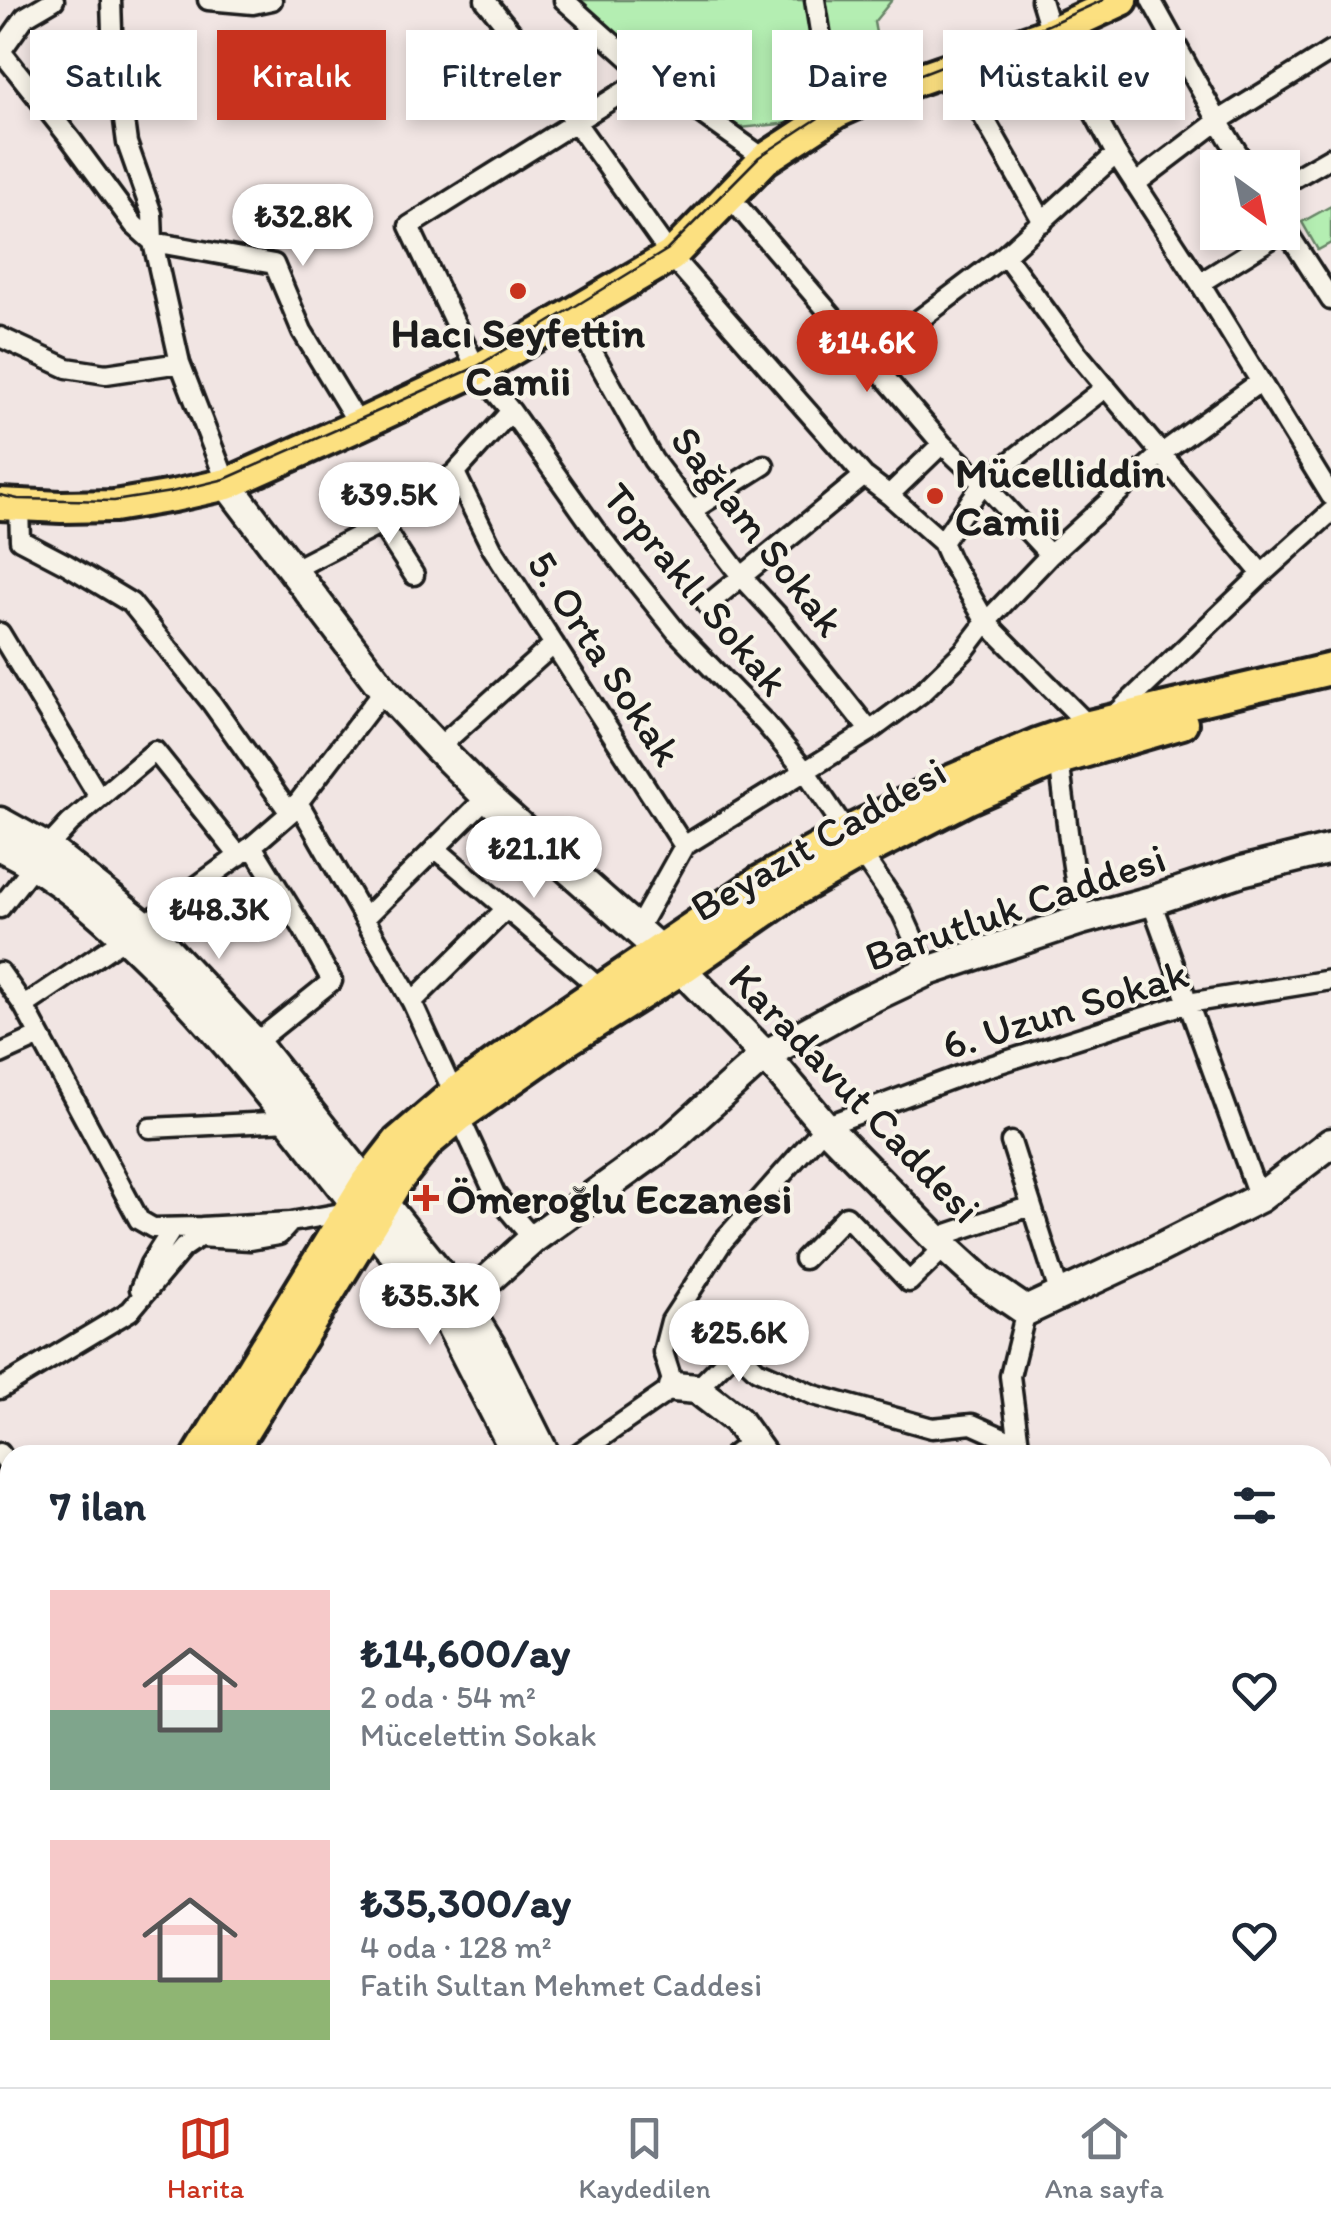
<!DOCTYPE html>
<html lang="tr">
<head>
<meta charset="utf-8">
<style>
  body { margin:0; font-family:Itim,sans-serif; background:#f2f2f3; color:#1f2937; height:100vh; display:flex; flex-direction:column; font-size:38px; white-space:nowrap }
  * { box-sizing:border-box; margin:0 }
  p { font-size:32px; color:#747a83 }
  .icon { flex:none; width:55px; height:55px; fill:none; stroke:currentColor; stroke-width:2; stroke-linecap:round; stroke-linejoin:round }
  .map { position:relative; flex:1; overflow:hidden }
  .sheet { position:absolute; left:0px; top:1445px; width:1332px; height:642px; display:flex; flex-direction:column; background:#fff; border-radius:30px 30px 0 0; box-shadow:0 5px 15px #0003 }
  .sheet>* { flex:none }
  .banner { position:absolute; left:30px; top:30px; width:1272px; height:90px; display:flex; gap:20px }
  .needle { width:65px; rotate:147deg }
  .tools { position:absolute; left:1200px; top:150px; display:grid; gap:20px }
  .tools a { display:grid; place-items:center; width:100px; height:100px; border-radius:0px; background:#fff; box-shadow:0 5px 15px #0003; font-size:50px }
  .price { position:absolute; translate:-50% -85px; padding:0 22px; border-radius:35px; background:#fff; color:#222; font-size:32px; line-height:65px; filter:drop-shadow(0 2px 5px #0008) }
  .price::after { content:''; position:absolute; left:50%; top:60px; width:30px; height:22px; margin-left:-15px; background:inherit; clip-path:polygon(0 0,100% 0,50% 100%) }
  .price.current { background:#c8321e; color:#fff }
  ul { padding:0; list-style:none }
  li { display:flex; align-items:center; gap:30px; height:250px; padding:0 50px }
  li span { display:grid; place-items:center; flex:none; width:280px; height:200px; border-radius:0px; color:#555 }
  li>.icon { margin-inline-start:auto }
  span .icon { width:120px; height:120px; fill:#fffc; stroke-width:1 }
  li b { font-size:42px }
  h2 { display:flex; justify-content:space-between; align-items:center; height:120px; padding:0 50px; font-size:42px }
  .pill { padding:0 35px; border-radius:0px; background:#fff; box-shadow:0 5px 15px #0003; font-size:35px; line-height:90px }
  .pill.current { background:#c8321e; color:#fff }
  .menu { display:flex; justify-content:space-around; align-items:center; height:140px; border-top:2px solid #e0e1e3; background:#fff; font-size:28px; color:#747a83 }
  .menu a { display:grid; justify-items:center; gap:5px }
  .menu .current { color:#c8321e }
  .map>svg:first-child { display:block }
</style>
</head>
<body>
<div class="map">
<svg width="1331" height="2087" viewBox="0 0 1331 2087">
  <rect width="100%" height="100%" fill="#f1e5e3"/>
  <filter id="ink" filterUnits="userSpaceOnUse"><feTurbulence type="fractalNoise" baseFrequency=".01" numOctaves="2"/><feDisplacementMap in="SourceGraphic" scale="20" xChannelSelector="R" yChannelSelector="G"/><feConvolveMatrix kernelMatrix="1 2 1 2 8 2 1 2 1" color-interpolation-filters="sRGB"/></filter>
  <g filter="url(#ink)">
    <!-- green -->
    <path fill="#b4eeb2" stroke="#688567" stroke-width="2.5" d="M576 0H892L874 22 882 66 830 87 790 123 740 128 637 53Z
      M1331 206V243L1318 250 1302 222Z
      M10 1728V1919L6 1921 0 1913V1733Z"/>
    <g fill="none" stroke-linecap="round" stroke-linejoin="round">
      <defs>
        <path id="street" d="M111 0 112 30 127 143 152 214 153 242 274 264 302 331 359 425
          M208 0 253 4 272 0
          M485 0 512 33 671 256 864 476 889 495 942 542 950 560 986 622 1089 726
          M564 0 649 76 765 159
          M815 0 825 62 837 112
          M1041 0 1051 33 1116 154 1200 283 1331 496
          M1151 0 1218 121 1247 168
          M0 50 72 141 134 225 153 242 180 363 227 484
          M1 51 25 17 54 0
          M955 67 1043 222
          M649 76 409 226 477 370 511 411 595 530 676 631 765 723 806 772 902 913 928 971
          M1135 184 1218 121 1331 51
          M1282 185 1331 157
          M729 196 942 444 983 483 1050 555
          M1282 224 1331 300
          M1005 255 1077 353 1262 574
          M1200 283 1282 232
          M572 315 653 460 741 576 779 617 870 731
          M0 337 67 368 106 374 180 363
          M867 359 1005 255 1116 154
          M511 411 455 473 492 548 684 846
          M889 495 942 444
          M19 506 20 540 66 564 131 603 211 702 290 813
          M691 511 764 465
          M381 524 414 575
          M942 542 983 483 1106 387
          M292 570 381 524 455 473
          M707 605 864 476
          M0 633 99 797
          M1115 715 1262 574 1331 512
          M438 748 554 644
          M1059 759 1069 840 1081 920
          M298 802 412 1002 454 1094
          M252 846 302 927 332 981 255 1043
          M435 848 602 990
          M1151 901 1259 1198
          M0 908 47 848 70 823 155 751 239 856
          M365 918 487 797
          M638 928 684 846 870 731 920 694 964 651 986 622 1050 555 1162 453 1261 381
          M0 972 24 1006 139 1220 153 1228 201 1227 291 1222 347 1212
          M412 1002 506 909
          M24 1006 144 925 252 846 290 813 384 690
          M0 1054 40 1036
          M459 1116 495 1194 533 1239
          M150 1128 290 1121
          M1011 1142 1060 1295
          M935 1238 1031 1206
          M804 1259 846 1216 909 1282 945 1247
          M140 1289 150 1264 173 1228
          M1026 1311 1010 1376 1019 1445 1029 1455
          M0 1389 130 1311 183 1248 199 1237 250 1240 279 1235 291 1222
          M697 1389 736 1350 757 1370 814 1395 932 1428 972 1424 1019 1445
          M0 1453 10 1468
          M576 1455 674 1387 663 1352 671 1321 723 1241 825 1126 959 1076 1188 1003 1331 980
          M734 1455 752 1442
          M1322 1608 1331 1613
          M0 1719 10 1718
          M0 1960 10 1953
          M1322 2032 1331 2039
          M10 2064 4 2068 15 2087
          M157 2078 163 2087
          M454 2078 470 2087
          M601 2078 606 2087
          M887 2078 900 2087
          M1203 2078 1215 2087
          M63 2087 79 2078
          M328 2087 338 2078
          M627 2087 633 2078
          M727 2087 734 2078
          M959 2087 970 2078
          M1053 2087 1065 2078"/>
        <path id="secondary" d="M227 484 384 690 438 748 487 797 681 969 765 1055 825 1126 935 1238 982 1281 1026 1311 1148 1254 1259 1198 1331 1143
          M0 822 47 848 144 925 255 1043 366 1183
          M0 846C60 876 109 920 157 968 229 1040 291 1122 354 1202
          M384 1204 463 1302 490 1345 545 1455
          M371 1224 451 1326 517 1455
          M463 1302 533 1239 668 1142 765 1055 852 1007 928 971 1081 920 1151 901 1242 871 1331 849
          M674 1387 697 1389 737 1420 762 1455
          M1322 1895 1331 1898
          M791 2078 796 2087
          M815 2078 819 2087
          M189 2087 198 2078"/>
        <path id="primary" d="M0 504 61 507 114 506 173 496 227 484 359 425 477 370 671 256 765 159 837 112 882 92 1051 33 1122 0
          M199 1455 366 1183 398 1142 454 1094 542 1030 761 881 848 832 946 783 1037 744 1089 726 1331 669
          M229 1455 399 1178 428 1142 459 1116 569 1039 681 969 794 891 861 853 969 798 1059 759 1182 723
          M0 1650 10 1642
          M0 1693 10 1685"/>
      </defs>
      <!-- street casing -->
      <use href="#street" stroke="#1c1c1c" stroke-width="25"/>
      <!-- secondary casing -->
      <use href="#secondary" stroke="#1c1c1c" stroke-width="35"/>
      <!-- primary casing -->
      <use href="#primary" stroke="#1c1c1c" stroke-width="38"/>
      <!-- street -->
      <use href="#street" stroke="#f7f3e8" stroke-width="18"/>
      <!-- secondary -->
      <use href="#secondary" stroke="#f7f3e8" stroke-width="28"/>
      <!-- primary -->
      <use href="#primary" stroke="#fce080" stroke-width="30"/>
      <!-- tram -->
      <path stroke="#1c1c1c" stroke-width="2.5" d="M0 495 18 499 114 501 171 492 225 479 356 421 476 367 667 250 759 157 835 107 1048 25 1103 0"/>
    </g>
  </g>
  <!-- markers -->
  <g fill="#c8321e" stroke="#f7f3e8" stroke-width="4">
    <circle cx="518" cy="291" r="10"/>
    <circle cx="935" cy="496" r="10"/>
    <path d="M421 1183h10v10h10v10h-10v10h-10v-10h-10v-10h10z"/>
  </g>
  <g text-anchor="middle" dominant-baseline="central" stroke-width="8" stroke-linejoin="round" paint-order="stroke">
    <!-- poi labels -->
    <g font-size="42" font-weight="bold" fill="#1c1c1c" stroke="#f7f3e8" text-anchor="start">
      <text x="518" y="332" text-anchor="middle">Hacı Seyfettin<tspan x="518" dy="48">Camii</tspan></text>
      <text x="955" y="472">Mücelliddin<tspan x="955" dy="48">Camii</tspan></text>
      <text x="446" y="1198">Ömeroğlu Eczanesi</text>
    </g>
    <!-- street labels -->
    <g font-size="42" fill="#1c1c1c" stroke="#f7f3e8">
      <text transform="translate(758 531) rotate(52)">Sağlam Sokak</text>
      <text transform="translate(696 589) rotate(50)">Topraklı Sokak</text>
      <text transform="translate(605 658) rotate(57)">5. Orta Sokak</text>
      <text transform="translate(818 839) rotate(-30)">Beyazıt Caddesi</text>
      <text transform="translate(1015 907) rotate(-19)">Barutluk Caddesi</text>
      <text transform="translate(1065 1009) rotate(-17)">6. Uzun Sokak</text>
      <text transform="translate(855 1093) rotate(46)">Karadavut Caddesi</text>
    </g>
  </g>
</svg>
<div class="tools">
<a><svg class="needle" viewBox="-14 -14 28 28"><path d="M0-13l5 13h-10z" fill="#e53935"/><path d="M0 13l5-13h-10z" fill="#747a83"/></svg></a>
</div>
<b class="price" style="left:303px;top:269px">₺32.8K</b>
<b class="price current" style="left:867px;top:395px">₺14.6K</b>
<b class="price" style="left:389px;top:547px">₺39.5K</b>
<b class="price" style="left:534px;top:901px">₺21.1K</b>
<b class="price" style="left:219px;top:962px">₺48.3K</b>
<b class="price" style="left:430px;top:1348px">₺35.3K</b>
<b class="price" style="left:739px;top:1385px">₺25.6K</b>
<div class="banner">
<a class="pill">Satılık</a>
<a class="pill current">Kiralık</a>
<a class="pill">Filtreler</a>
<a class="pill">Yeni</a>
<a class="pill">Daire</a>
<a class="pill">Müstakil ev</a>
</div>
<section class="sheet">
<h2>7 ilan<svg class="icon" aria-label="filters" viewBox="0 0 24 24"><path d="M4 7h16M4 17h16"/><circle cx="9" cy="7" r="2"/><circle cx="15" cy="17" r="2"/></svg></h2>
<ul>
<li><span style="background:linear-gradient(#f6c9c9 60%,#7fa58c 0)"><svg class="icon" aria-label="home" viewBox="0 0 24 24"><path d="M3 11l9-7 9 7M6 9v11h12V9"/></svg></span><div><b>₺14,600/ay</b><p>2 oda · 54 m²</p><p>Mücelettin Sokak</p></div><svg class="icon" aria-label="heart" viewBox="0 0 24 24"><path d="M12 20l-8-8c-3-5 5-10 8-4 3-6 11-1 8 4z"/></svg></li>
<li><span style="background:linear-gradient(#f6c9c9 70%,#8fb573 0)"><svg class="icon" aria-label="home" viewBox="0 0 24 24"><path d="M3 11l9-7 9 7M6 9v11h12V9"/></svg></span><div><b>₺35,300/ay</b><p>4 oda · 128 m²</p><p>Fatih Sultan Mehmet Caddesi</p></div><svg class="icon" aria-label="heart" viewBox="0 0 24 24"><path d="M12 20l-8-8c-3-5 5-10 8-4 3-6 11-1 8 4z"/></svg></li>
</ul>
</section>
</div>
<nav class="menu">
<a class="current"><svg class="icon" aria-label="map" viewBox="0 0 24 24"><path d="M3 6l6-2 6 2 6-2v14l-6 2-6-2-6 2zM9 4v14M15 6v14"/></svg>Harita</a>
<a><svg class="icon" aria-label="saved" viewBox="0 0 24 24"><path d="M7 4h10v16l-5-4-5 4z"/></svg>Kaydedilen</a>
<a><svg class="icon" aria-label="home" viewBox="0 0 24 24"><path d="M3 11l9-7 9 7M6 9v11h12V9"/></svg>Ana sayfa</a>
</nav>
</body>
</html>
